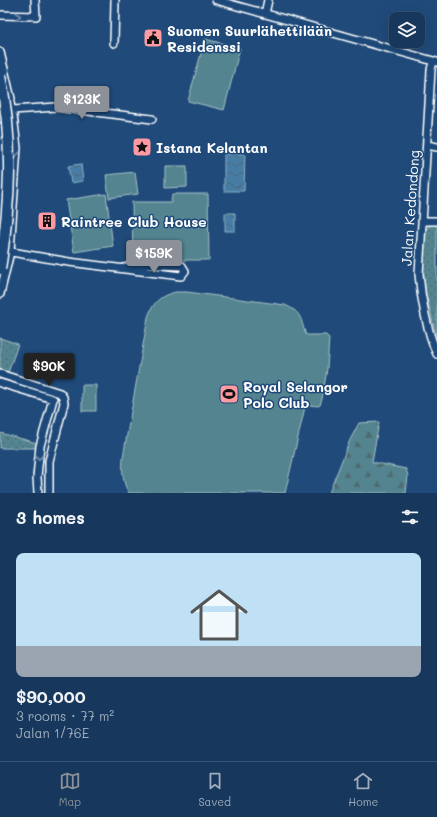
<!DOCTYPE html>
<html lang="en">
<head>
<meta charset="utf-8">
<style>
  body { margin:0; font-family:Mali,sans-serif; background:#203f62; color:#f1f3f6; height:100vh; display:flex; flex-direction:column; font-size:15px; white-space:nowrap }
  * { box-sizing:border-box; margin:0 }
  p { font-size:13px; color:#9eacbb }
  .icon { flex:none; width:22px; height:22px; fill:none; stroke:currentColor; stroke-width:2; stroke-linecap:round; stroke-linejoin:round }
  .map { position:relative; height:493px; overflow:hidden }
  .details { display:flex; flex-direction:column; background:#17385c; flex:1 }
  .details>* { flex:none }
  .fabs { position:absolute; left:389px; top:12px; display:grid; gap:8px }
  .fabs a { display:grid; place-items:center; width:36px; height:36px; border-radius:8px; background:#17385c; box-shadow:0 4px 16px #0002,0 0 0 1px #365272; font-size:20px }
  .price { position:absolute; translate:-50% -34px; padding:0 9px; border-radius:4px; background:#8c9099; color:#fff; font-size:13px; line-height:26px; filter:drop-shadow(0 1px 2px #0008) }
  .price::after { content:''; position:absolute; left:50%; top:24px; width:12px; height:9px; margin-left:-6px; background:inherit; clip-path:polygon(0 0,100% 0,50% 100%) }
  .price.on { background:#222; color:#fff }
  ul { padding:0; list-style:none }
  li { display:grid; align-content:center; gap:8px; height:212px; padding:0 16px }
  li span { display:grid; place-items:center; height:124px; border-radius:8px; color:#555 }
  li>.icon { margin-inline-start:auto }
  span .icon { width:72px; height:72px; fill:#fffc; stroke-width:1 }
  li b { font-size:17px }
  h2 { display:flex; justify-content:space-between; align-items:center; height:48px; padding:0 16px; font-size:17px }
  .tab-bar { display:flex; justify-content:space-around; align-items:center; height:56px; border-top:1px solid #365272; background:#17385c; font-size:11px; color:#9eacbb }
  .tab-bar a { display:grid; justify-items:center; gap:2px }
  .tab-bar .on { color:#8c9099 }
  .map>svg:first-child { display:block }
</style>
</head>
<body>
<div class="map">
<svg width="437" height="493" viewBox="0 0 437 493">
  <defs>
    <pattern id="green-dots" width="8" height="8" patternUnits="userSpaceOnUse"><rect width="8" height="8" fill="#53848f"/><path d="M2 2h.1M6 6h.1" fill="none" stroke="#506b71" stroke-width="1.8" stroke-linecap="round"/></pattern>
    <pattern id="forest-firs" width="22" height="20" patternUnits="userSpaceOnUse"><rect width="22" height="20" fill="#53848f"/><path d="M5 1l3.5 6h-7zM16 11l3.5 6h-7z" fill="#506b71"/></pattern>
    <pattern id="water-waves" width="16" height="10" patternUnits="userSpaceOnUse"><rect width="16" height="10" fill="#477da4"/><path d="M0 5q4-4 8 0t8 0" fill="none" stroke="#4a6478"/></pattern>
  </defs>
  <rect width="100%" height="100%" fill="#1f4a7a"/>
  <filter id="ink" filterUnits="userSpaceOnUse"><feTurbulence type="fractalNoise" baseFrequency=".025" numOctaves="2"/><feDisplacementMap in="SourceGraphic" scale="8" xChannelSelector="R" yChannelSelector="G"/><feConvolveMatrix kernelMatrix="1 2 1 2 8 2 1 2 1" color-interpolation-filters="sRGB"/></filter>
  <g filter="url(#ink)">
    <!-- green -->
    <path fill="url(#green-dots)" stroke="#a9c2c7" d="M437 224V339L426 294 423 269 426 230 429 226Z
      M0 338 18 344 8 373 0 369Z
      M0 433 37 443 36 448H0Z"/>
    <!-- forest -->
    <path fill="url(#forest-firs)" stroke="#a9c2c7" d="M379 422 372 462 406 469 408 476 406 493H329L350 440 359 423Z"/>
    <!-- pitch -->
    <path fill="#53848f" stroke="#a9c2c7" d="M205 39 240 48 224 110 188 101Z
      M165 166H187V187L165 188Z
      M135 172 138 194 109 198 106 175Z
      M106 194 113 246 74 252 66 200Z
      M172 194H208L209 260H133L132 202H171Z
      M176 292H187L285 305C303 313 300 319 306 335H326L329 338 327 369 322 399 320 405 318 406 308 405 305 407 285 493H129C122 482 122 470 123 457L148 317C153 302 161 295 176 292Z
      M82 385H96V411H82Z"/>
    <!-- water -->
    <path fill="url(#water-waves)" stroke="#91b1c8" d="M224 154H245L244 191H224Z
      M81 164 83 181 71 183 68 166Z
      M225 213H235V231H225Z"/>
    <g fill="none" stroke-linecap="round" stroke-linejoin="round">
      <defs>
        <path id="minor" d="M216 0 437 62
          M265 14 268 0
          M0 15 36 16 35 0
          M114 43 115 0
          M0 52 11 99
          M433 61 431 70 419 274C421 299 427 331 437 354
          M0 65 4 81
          M13 110 56 107 152 119
          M0 127 2 159
          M427 145 437 147
          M422 221H437
          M0 250 69 262 181 276 185 271 182 266 136 264 124 268
          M0 294 10 252 17 148 13 115 8 95
          M0 374 60 393 63 397 64 403 49 461V493
          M0 383 53 399 40 446 37 477 38 493"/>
        <path id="highway" d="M0 230 3 189 4 154"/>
      </defs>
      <!-- minor casing -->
      <use href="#minor" stroke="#fff" stroke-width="10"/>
      <!-- highway casing -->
      <use href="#highway" stroke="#fff" stroke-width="13"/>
      <!-- minor -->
      <use href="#minor" stroke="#1f4a7a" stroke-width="7"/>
      <!-- highway -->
      <use href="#highway" stroke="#1f4a7a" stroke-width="10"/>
      <defs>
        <path id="highway-bridge" d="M0 76C14 141 10 204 0 269"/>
      </defs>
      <!-- highway-bridge casing -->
      <use href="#highway-bridge" stroke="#fff" stroke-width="13" stroke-linecap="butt"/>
      <!-- highway-bridge -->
      <use href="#highway-bridge" stroke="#1f4a7a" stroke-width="10"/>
    </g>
    <!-- one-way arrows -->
    <defs><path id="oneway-chevron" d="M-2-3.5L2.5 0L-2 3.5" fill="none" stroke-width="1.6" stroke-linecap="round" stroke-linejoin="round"/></defs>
    <g stroke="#7992af">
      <use href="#oneway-chevron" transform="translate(18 16) rotate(2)"/>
      <use href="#oneway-chevron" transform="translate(16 154) rotate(94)"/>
      <use href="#oneway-chevron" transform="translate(39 457) rotate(96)"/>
    </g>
  </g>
  <!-- icons -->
  <defs>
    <symbol id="civic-square" viewBox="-11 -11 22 22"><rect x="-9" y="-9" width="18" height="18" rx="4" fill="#ff9aa2" stroke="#1f4a7a"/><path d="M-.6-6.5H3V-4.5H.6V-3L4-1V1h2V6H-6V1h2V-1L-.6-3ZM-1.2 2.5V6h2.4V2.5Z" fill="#111"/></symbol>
    <symbol id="sight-square" viewBox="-11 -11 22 22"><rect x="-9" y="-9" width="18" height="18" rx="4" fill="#ff9aa2" stroke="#1f4a7a"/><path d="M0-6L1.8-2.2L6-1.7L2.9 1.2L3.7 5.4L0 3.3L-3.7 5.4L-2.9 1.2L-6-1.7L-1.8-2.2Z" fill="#111"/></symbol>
    <symbol id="building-square" viewBox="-11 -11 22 22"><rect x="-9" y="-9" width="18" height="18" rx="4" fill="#ff9aa2" stroke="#1f4a7a"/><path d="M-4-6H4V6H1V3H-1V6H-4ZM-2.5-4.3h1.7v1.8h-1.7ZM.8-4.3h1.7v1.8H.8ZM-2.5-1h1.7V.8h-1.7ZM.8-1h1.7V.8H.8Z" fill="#111"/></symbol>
    <symbol id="stadium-square" viewBox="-11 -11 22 22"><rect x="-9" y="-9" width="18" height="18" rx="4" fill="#ff9aa2" stroke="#1f4a7a"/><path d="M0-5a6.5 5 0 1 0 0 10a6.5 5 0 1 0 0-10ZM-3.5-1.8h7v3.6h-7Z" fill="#111"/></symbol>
  </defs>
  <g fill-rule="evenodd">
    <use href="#civic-square" x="142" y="27" width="22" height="22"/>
    <use href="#sight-square" x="131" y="136" width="22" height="22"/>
    <use href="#building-square" x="36" y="210" width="22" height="22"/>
    <use href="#stadium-square" x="218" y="383" width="22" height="22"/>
  </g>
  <g text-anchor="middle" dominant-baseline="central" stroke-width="3" stroke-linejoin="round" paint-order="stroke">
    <!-- poi labels -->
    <g font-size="14" font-weight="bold" fill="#fff" stroke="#1f4a7a" text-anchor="start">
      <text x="167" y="30">Suomen Suurlähettilään<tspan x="167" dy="16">Residenssi</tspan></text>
      <text x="156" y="147">Istana Kelantan</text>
      <text x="61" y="221">Raintree Club House</text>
      <text x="243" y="386">Royal Selangor<tspan x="243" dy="16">Polo Club</tspan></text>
    </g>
    <!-- street labels -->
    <g font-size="14" fill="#fff" stroke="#1f4a7a">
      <text transform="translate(410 208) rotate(-86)">Jalan Kedondong</text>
    </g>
  </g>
</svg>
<div class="fabs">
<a><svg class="icon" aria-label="layers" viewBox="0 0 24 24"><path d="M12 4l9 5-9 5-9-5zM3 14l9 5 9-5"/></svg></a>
</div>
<b class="price" style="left:82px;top:120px">$123K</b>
<b class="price" style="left:154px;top:274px">$159K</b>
<b class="price on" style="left:49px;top:387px">$90K</b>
</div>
<section class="details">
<h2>3 homes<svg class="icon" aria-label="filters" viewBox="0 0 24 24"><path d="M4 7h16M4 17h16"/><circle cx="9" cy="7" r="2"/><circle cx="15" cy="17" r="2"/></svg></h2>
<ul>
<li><span style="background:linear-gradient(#bfe0f5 75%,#9aa5b1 0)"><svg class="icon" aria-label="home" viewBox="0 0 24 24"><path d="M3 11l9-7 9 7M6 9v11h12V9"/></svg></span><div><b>$90,000</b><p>3 rooms · 77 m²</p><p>Jalan 1/76E</p></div></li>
</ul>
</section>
<nav class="tab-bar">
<a class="on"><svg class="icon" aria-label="map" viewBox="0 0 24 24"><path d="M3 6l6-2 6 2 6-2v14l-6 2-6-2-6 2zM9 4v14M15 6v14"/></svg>Map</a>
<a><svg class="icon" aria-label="saved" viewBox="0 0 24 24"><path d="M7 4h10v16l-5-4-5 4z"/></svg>Saved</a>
<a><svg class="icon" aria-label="home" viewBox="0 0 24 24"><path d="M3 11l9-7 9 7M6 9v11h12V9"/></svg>Home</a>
</nav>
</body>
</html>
